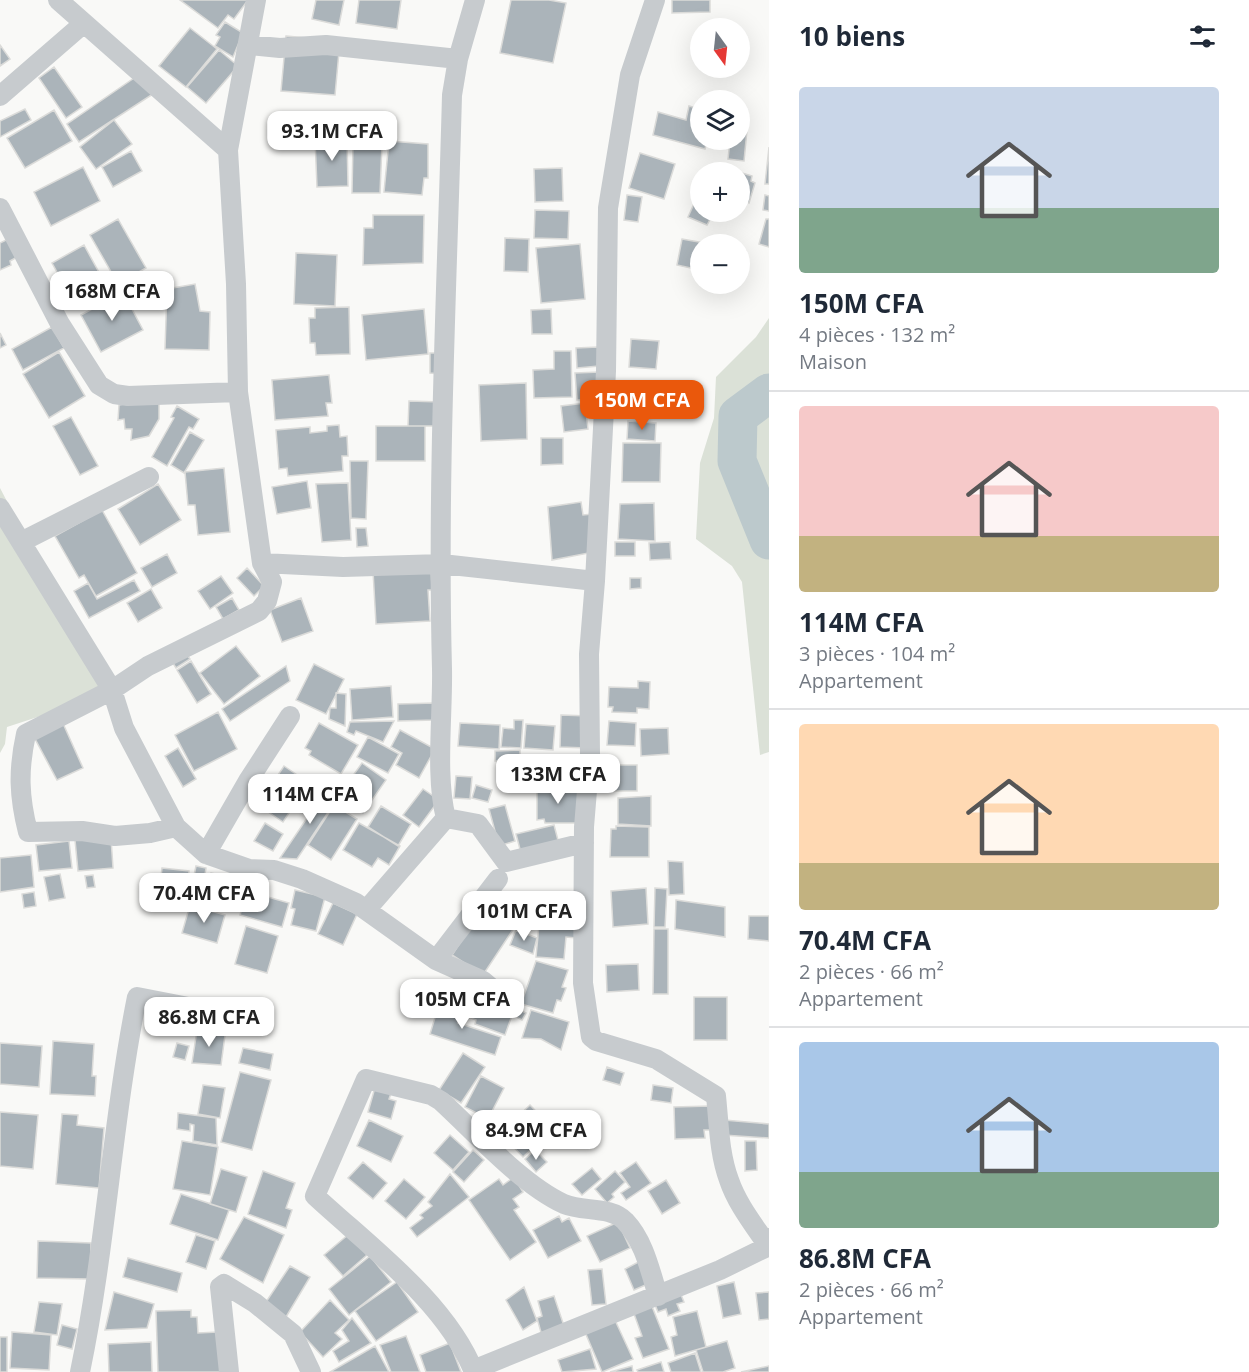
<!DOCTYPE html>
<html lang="fr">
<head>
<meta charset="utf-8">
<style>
  body { margin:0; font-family:"Open Sans",sans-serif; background:#f2f2f3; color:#1f2937; height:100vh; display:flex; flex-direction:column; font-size:22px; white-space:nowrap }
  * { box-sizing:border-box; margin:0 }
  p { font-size:20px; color:#747a83 }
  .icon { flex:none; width:33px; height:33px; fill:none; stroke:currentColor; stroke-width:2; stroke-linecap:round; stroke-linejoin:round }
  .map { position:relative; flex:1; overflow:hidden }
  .details { display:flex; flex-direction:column; background:#fff; width:480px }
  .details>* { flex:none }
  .needle { width:39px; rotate:165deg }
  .fabs { position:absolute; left:690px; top:18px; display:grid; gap:12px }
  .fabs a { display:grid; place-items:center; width:60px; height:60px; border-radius:50%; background:#fff; box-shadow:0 6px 24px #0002; font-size:30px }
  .price { position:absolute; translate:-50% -51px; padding:0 14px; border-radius:12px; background:#fff; color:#222; font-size:20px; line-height:39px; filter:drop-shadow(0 2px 3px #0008) }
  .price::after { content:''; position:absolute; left:50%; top:36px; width:18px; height:14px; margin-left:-9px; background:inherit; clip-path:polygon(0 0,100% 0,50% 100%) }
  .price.active { background:#ea580c; color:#fff }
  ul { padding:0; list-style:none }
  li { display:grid; align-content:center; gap:12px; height:318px; padding:0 30px }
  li+li { border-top:2px solid #e0e1e3 }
  li span { display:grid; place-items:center; height:186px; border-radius:6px; color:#555 }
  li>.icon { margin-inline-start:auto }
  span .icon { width:108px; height:108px; fill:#fffc; stroke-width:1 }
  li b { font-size:26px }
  h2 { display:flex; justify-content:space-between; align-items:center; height:72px; padding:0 30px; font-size:26px }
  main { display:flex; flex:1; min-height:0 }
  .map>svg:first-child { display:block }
</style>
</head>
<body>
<main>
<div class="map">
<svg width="769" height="1372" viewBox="0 0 769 1372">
  <rect width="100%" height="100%" fill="#f9f9f7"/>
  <!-- green -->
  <path fill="#dbe1d7" d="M769 318V752L760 755 742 582 732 566 696 539 700 463 714 418 716 377 756 337Z
    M0 488 108 694 7 727 5 744 0 753Z"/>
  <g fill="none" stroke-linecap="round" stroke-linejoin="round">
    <!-- river -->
    <path stroke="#bcc9cc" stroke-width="39" d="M769 393 738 416 737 461 769 540"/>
  </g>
  <!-- building -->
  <path fill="#abb4ba" stroke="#dbdbd9" stroke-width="1.5" d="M180 0H248L234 19 228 15 218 28Z
    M316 0H344L339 25 312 19Z
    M359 0H401L397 29 356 23Z
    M511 0H549L566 3 553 63 500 53Z
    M672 0H710V12L672 13Z
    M225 22 243 33 233 57 215 46 220 37 216 35Z
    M190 28 217 49 186 87 159 66Z
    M286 36 340 41 335 95 281 91Z
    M0 45 10 59 0 66Z
    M219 50 238 66 206 103 187 87Z
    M54 67 82 107 66 118 39 78Z
    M140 74 153 94 79 142 67 124Z
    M689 106 700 109V140H707L705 149 653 135 658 112 686 120Z
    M25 109 31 120 0 137V121Z
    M54 110 72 141 25 168 7 138Z
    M114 120 132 144 96 169 80 147Z
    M740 130H747L744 161 728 159 730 140H740Z
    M347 138 348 186 317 187 315 139Z
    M389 141 428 144V178H424L422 195 384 192Z
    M353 143 382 144 380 193H352Z
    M769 147V184H765Z
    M131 151 142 171 113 187 102 167Z
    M640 153 675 164 664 199 629 188Z
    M716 165 752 176 751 181 755 183 749 203 744 201 742 208 740 172H714Z
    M83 167 100 201 51 226 34 192Z
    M562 168 563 201 535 202 534 169Z
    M627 195 642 197 638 222 624 220Z
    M765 195 769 196V211L763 210Z
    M697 197 700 198V212H714L707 225 688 217Z
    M535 210 569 211 568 239 534 238Z
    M373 215H424L423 263 363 265 364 228H373Z
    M118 219 146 268 118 284 90 235Z
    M766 219H769V247L759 244Z
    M12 237 21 255 10 261 11 265 0 270V243Z
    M505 238 529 239 528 272 504 271Z
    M682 239 710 244H700V270L677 265Z
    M580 244 585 299 541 303 536 248Z
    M84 245 107 287 75 304 52 263Z
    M740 250 746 251 741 277H740Z
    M296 253 337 255 335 306 294 304Z
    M195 284 200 311 210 312 209 350 165 349 167 289Z
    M123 292 143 330 101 352 81 315Z
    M349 307 350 354 316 355 315 343H310L309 318H315V308Z
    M424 309 428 354 366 360 362 315Z
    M551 309 552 334H532L531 310Z
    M52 327 64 348 23 370 12 349Z
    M0 333 6 345 0 348Z
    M631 339 659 341 656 369 629 367Z
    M598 347 599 366 577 368 576 348Z
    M554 351H571L572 397 534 398 533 370 554 369Z
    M59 352 85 396 49 418 23 374Z
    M430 353H443L442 374 430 373Z
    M600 372 598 399 577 400 575 373Z
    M329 375 332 403H326L328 416 275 420 272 380Z
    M526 383 527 439 481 441 479 385Z
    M159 397V419L149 436 131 440 132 429H125L124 419 118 420 119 405Z
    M409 401 441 402 440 426H408Z
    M585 403 588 429 564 432 561 406Z
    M177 406 199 419 193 429 189 427 167 466 152 457 174 418 171 417Z
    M71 417 98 466 80 475 53 426Z
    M628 421 656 423 655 441 627 439Z
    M339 425 340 437 347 436 348 456H342L343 471 288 476 287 468 279 469 276 430 310 427V433L327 431V426Z
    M376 426H425V461H376Z
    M190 432 204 440 184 473 171 465Z
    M541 438H563V464L541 465Z
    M623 443H661L660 482H622Z
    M350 461H368L366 519 351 518Z
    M224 468 230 532 198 535 195 505H188L185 472Z
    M307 481 311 508 277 514 272 487Z
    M348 483 351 540 322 542 316 484Z
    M158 484 181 520 140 545 118 509Z
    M581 502 583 515 593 514 594 552 552 560 548 507Z
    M654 503 655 541 618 539 620 504Z
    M102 510 137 573 96 596 84 575 79 578 55 536Z
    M356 528H366L368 546 357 547Z
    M615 542H635V556H615Z
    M670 542 671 559 650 560 649 543Z
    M167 554 177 573 152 587 141 568Z
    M247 568 264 586 254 596 237 578Z
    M431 568 432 590H428L430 621 376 624 373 571Z
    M221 576 233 593 210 609 198 591Z
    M630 578H641V588L630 589Z
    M134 580 140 591 89 618 74 591 88 583 97 599Z
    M151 589 162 608 138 622 127 603Z
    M232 598 239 610 223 619 216 607Z
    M301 598 313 631 282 642 270 610Z
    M236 646 260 676 224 704 200 673Z
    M184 651 190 659 176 668 171 660Z
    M191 661 211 694 197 703 177 670Z
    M314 664 344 679 326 714 296 700Z
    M286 666 290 681 230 721 222 709Z
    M638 681 650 682 649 709 637 708V713L612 712 613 707H608L609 687 638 688Z
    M391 686 393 717 352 720 350 689Z
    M336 693 346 694 345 726 329 719 330 708H336Z
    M435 703V720L398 721V704Z
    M218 712 237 749 194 771 175 735Z
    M561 715 589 716 587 748 560 747Z
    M61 719 83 768 57 780 33 735Z
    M514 720H523L521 748 501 747 503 728 514 729Z
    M394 721 383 742 356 731 354 735 347 732 350 722Z
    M609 721 636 723 635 746 607 745Z
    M319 723 358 745 341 774 309 755 311 751 305 748Z
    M460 723 500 725 499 749 458 746Z
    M526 724 555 726 553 750 524 748Z
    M668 728 669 754 641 756 640 729Z
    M400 730 435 749 419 778 396 765 402 753 391 747Z
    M368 737 399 754 388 773 357 757Z
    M178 748 196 779 183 787 165 756Z
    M520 750 521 779 501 780V761H495V751Z
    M526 760 587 767 584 787 524 780Z
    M362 763 386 780 363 813 339 795Z
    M609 765H637V791H610Z
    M284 766 309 783 283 822 258 805Z
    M456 776 472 777 470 799 454 798Z
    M325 785 333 791 329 798 335 802 297 859 280 858 320 799 314 795 317 790 323 794 321 791Z
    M476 785 492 790 488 802 472 798Z
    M579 787V823H545L544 819 537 820V788Z
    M423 789 439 800 419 827 403 815Z
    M651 796V826L618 824V798Z
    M334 805 357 819 331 860 308 845Z
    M505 805 515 841 499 846 489 809Z
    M381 806 411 824 398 846 368 827Z
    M265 823 283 834 273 851 254 841Z
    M359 823 400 846 389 865 378 858 372 867 343 850Z
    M554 825 559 844 521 853 516 834Z
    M616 826 649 827V857H610L611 829H616Z
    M111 838 113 868 78 871 75 840Z
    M69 841 72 868 39 871 36 845Z
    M31 855 34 887 0 892V858Z
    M668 861 683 862 684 894 669 895Z
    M196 866 206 868 204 881 209 882 211 873 242 879 236 904 190 895Z
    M162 868 189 871 187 897 159 894Z
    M60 874 65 898 49 901 44 877Z
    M93 875 95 887 87 888 85 876Z
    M646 888 648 924 613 927 611 891Z
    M655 888 667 889 665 927H654Z
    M295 890 325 897 316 931 291 925 295 909 291 908Z
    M247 891 289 903 282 927 240 915Z
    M34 892 36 906 24 908 22 894Z
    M513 892 531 906 526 913 532 917 522 929 498 911Z
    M676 900 725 907V937L675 929Z
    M333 903 357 914 343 945 318 934Z
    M190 905 225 915 217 943 182 933Z
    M485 905 516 925 483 975 452 955Z
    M540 914 579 918 577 938 566 937 564 959 536 957Z
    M749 916H769V941L748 939Z
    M246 926 278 936 267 973 235 964Z
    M654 929H668V994H653Z
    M516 930 537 938 533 954 510 945Z
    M536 961 568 970 562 987 566 988 561 1001 557 1000 553 1013 521 1004Z
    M638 964 639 990 607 992 606 965Z
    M447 982 469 992 462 1007 440 996Z
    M485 997 515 1007 505 1035 475 1024 476 1020 463 1015 466 1006 470 1008 473 1000 482 1003Z
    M694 997H727V1040H694Z
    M440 1001 463 1008 458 1023 501 1037 495 1055 430 1034Z
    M518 1009 526 1013 522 1020 514 1016Z
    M531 1010 569 1022 561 1050 541 1039 522 1038Z
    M197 1030 225 1035 221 1065 192 1063Z
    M53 1041 94 1044 92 1076H96L95 1096 50 1094Z
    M0 1043 42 1046 39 1087 0 1084Z
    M177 1043 189 1046 185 1060 173 1057Z
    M243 1048 273 1054 270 1070 239 1063Z
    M463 1053 485 1067 461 1103 439 1090Z
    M607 1067 624 1073 620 1085 603 1080Z
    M240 1072 271 1080 252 1150 221 1142Z
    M481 1076 504 1088 488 1119 465 1107Z
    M376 1084 393 1088 389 1099 396 1101 391 1119 368 1112Z
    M203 1085 225 1088 220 1118 198 1114Z
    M653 1085 673 1088 671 1103 651 1100Z
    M530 1105 553 1129 523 1157 500 1133Z
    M710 1106 711 1130H704L705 1138 675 1139 674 1107Z
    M0 1112 38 1115 33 1169 0 1166Z
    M178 1113 216 1118 217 1145 193 1141 194 1125 190 1124V1131L177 1129Z
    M62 1114 78 1115 77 1125 104 1128 99 1188 56 1184Z
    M369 1120 403 1136 391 1162 357 1146Z
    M724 1120 769 1124V1138L723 1135Z
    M450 1135 469 1152 453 1170 434 1153Z
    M182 1141 218 1147 210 1195 173 1189Z
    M745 1141H756L757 1170 745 1171Z
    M473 1150 484 1160 464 1182 453 1172Z
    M535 1150 547 1162 536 1172 525 1159Z
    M363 1162 387 1183 373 1199 348 1178Z
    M636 1162 651 1183 626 1200 621 1193 630 1187 620 1173Z
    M592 1168 601 1179 582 1195 572 1184Z
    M221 1169 247 1177 236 1212 210 1204Z
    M263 1171 295 1183 286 1208 292 1210 286 1228 248 1214Z
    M615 1171 625 1182 612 1194 614 1197 607 1203 595 1189Z
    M450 1174 469 1197 417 1237 410 1228 423 1218 420 1215 432 1206 428 1202Z
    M514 1177 523 1192 513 1199 519 1207 514 1210 536 1242 510 1260 469 1200 499 1179 503 1185Z
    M404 1179 425 1197 406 1219 385 1201Z
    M666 1180 680 1203 662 1214 648 1191Z
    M181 1194 229 1210 218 1240 170 1224Z
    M559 1216 562 1222 569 1218 581 1241 548 1258 533 1230Z
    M244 1217 284 1235 263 1283 220 1259Z
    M618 1222 630 1248 600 1262 587 1236Z
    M349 1234 367 1255 343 1276 324 1255Z
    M196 1235 215 1241 206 1269 186 1262Z
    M38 1241 91 1243 90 1279 37 1278Z
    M370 1256 391 1282 349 1315 329 1289Z
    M128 1258 182 1273 177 1292 123 1277Z
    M644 1259 650 1283 634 1290 625 1269Z
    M290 1266 310 1277 286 1317 264 1305Z
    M602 1269 606 1304 592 1305 588 1270Z
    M397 1282 418 1312 376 1341 355 1311Z
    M734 1282 741 1314 723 1318 717 1286Z
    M524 1287 537 1321 523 1330 506 1300Z
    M679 1290 684 1302 677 1304 680 1311 668 1316 666 1309 658 1312 653 1300Z
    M114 1292 154 1304 147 1328 105 1330Z
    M769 1292V1319L759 1320 756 1293Z
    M554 1296 565 1329 542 1336 537 1318 542 1316 538 1301Z
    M330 1300 349 1320 335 1333 342 1339 323 1357 300 1332Z
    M39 1302 62 1304 57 1335 34 1332Z
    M651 1304 669 1349 643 1358 635 1338 642 1336 633 1311Z
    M191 1310V1317H197L198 1333 218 1332 223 1372H158L156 1311Z
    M697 1311 706 1347 675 1356 671 1337 677 1335 673 1317Z
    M352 1318 371 1343 339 1362 333 1351 349 1341 342 1330Z
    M614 1318 633 1359 602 1372 585 1332Z
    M62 1325 77 1329 72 1349 57 1345Z
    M12 1332 51 1335 49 1370 10 1368Z
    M406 1336 420 1372H391L380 1345Z
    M0 1337H7V1372H0Z
    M727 1341 735 1368 723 1372H703L696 1350Z
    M151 1342 152 1372H109L108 1344Z
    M450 1343 461 1372H426L420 1355Z
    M375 1346 389 1372H330Z
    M590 1349 596 1369 562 1372 558 1360Z
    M695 1353 701 1372H671L668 1363Z
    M661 1362 664 1372H638L637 1370Z
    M632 1366 633 1372H610Z
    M769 1366V1372H741Z"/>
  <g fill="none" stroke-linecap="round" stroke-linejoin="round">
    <!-- minor -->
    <path stroke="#c7cbce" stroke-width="20" d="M58 0 228 150 236 284 238 392 262 563 272 582 267 601 259 611 148 666 112 690 26 734C18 770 19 797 28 832L82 831 115 836 150 833 176 827
      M655 0 630 75 608 208 606 371 595 581 589 654 590 754 584 827 583 983 591 1037 596 1041 656 1059 716 1096C719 1124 719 1153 729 1180 737 1204 754 1225 768 1246L769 1238
      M249 45 280 48 326 45 458 59
      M0 96 83 24
      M228 150 256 0
      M0 208 60 324 99 385 114 394 128 396 238 392
      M0 508 112 690 124 728 176 827 206 854 249 869 274 870 302 879 356 903 436 960 483 981 502 997
      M21 542 149 477
      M262 563 343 567 442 564 595 581
      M446 818 478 824 506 862 584 843
      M206 854 248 781 290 716
      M367 909 446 818C435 778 443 713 442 669 437 478 447 286 452 95L458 59 475 0
      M436 960 498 879
      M473 1370 720 1270 769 1246
      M80 1372C106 1248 112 1121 137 997L250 1019
      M229 1372 220 1287 224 1284 255 1303 293 1334 311 1372
      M474 1372C446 1302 370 1247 315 1196L366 1079 431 1095 441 1101C476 1133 521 1184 564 1204 583 1212 610 1206 625 1221 644 1241 650 1270 658 1296"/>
  </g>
</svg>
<div class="fabs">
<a><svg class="needle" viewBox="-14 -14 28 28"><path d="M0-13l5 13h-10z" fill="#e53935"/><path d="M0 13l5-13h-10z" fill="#747a83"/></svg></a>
<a><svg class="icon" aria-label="layers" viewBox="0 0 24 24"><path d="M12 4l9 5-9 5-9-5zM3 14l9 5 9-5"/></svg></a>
<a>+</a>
<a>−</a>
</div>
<b class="price" style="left:332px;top:162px">93.1M CFA</b>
<b class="price" style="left:112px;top:322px">168M CFA</b>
<b class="price active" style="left:642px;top:431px">150M CFA</b>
<b class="price" style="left:558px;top:805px">133M CFA</b>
<b class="price" style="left:310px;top:825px">114M CFA</b>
<b class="price" style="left:204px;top:924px">70.4M CFA</b>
<b class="price" style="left:524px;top:942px">101M CFA</b>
<b class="price" style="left:462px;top:1030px">105M CFA</b>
<b class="price" style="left:209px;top:1048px">86.8M CFA</b>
<b class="price" style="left:536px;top:1161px">84.9M CFA</b>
</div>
<section class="details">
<h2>10 biens<svg class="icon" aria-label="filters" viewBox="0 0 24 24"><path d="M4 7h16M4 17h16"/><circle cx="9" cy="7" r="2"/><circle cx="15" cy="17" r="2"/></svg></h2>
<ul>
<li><span style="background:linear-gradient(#c9d6e8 65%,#7fa58c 0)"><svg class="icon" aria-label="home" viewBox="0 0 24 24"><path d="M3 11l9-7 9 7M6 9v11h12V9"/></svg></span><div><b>150M CFA</b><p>4 pièces · 132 m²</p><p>Maison</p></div></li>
<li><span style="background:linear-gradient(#f6c9c9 70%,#c2b280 0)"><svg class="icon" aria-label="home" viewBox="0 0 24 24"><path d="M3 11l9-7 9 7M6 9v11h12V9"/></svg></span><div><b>114M CFA</b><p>3 pièces · 104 m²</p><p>Appartement</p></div></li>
<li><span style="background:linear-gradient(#ffd9b3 75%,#c2b280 0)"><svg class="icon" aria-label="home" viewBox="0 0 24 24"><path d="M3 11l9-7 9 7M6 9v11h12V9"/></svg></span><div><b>70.4M CFA</b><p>2 pièces · 66 m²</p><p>Appartement</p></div></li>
<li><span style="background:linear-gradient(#a9c7e8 70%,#7fa58c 0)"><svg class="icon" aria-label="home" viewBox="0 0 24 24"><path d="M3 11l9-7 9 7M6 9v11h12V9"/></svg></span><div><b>86.8M CFA</b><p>2 pièces · 66 m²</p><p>Appartement</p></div></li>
</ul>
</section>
</main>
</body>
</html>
